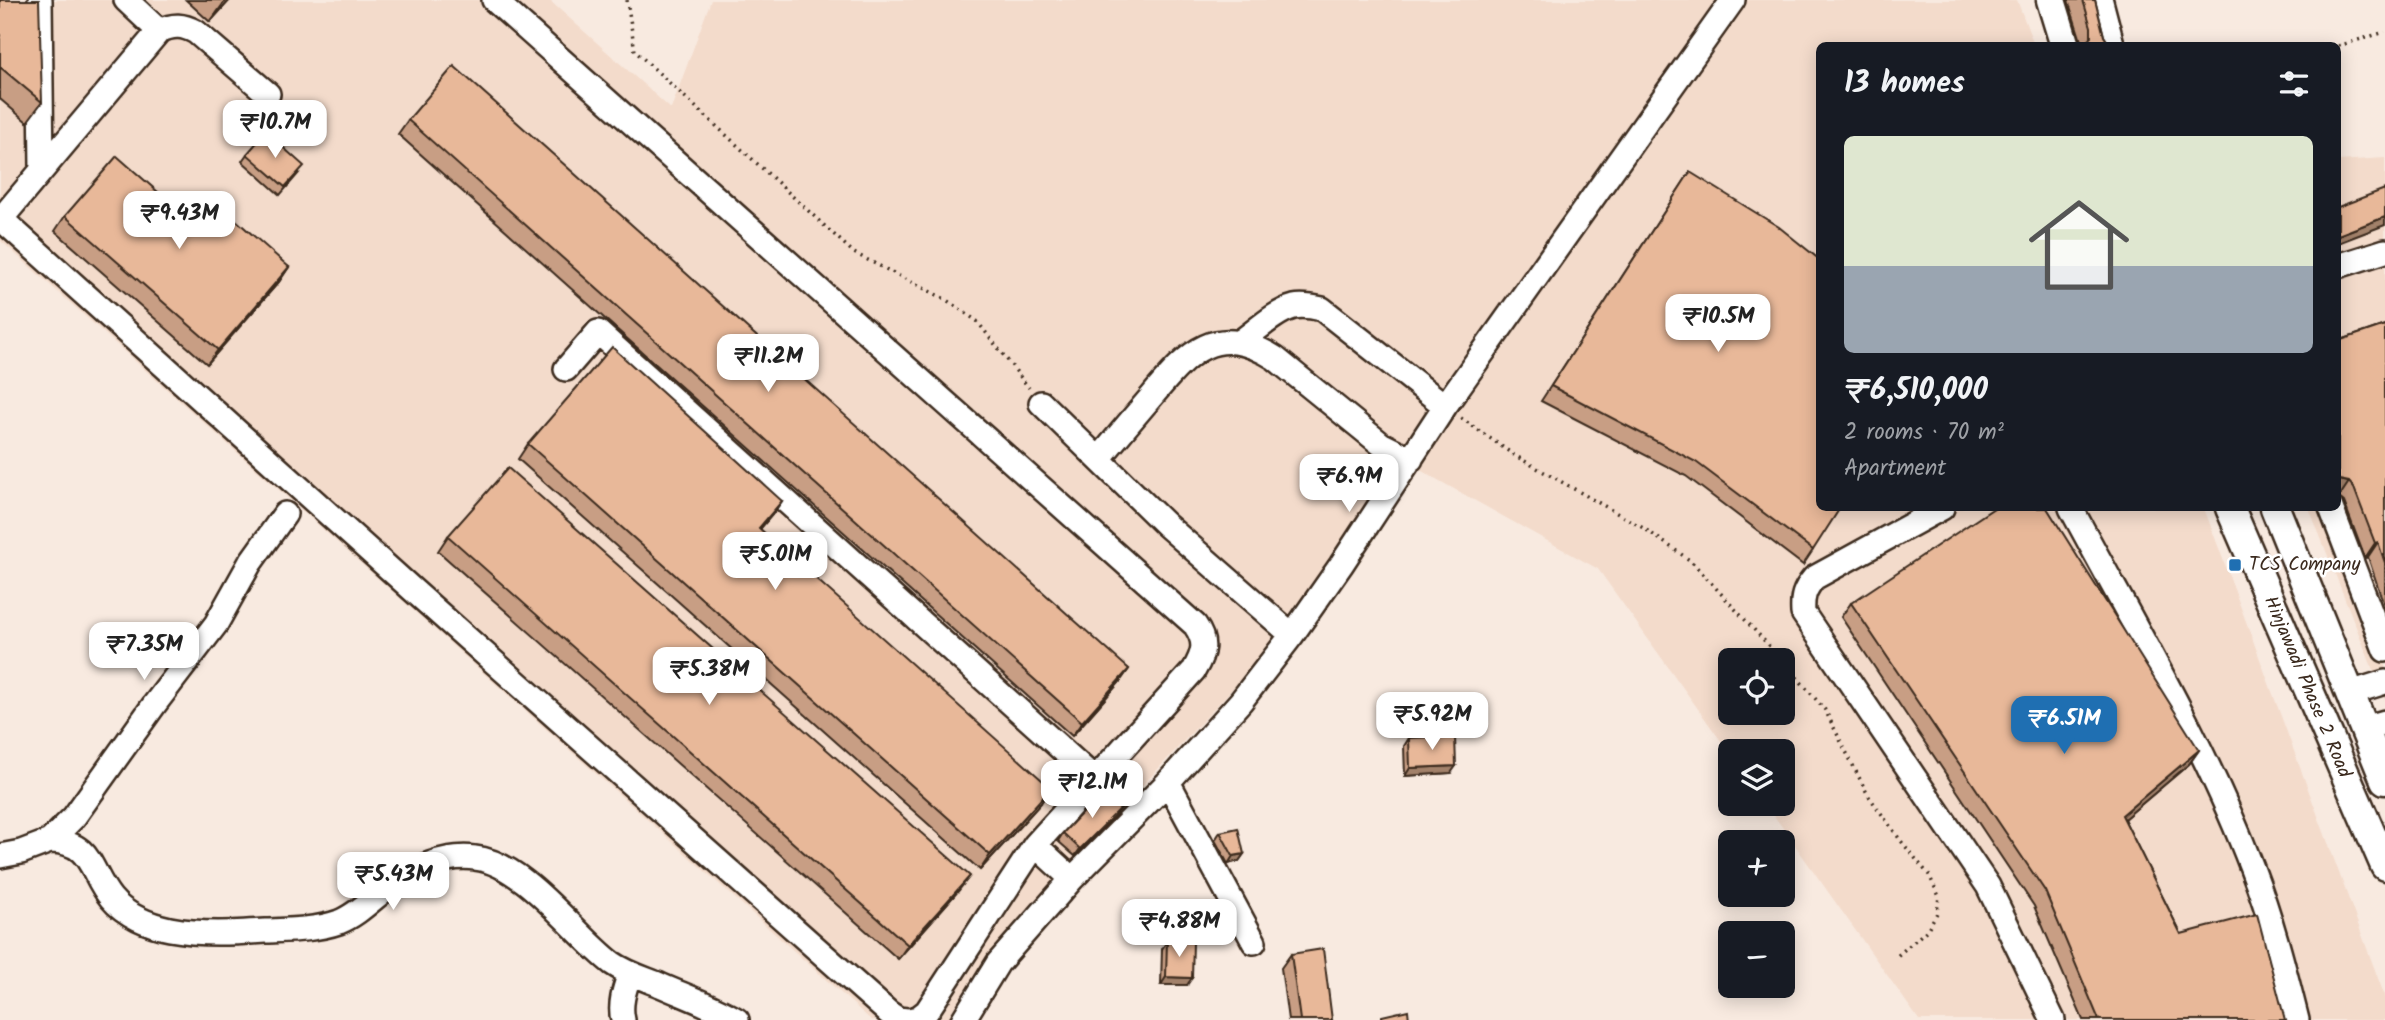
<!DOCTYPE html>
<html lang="en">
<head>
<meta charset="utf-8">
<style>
  body { margin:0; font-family:Kalam,sans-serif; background:#20242c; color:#f1f3f6; height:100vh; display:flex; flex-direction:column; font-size:26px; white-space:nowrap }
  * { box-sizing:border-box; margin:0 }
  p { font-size:23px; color:#9ea1a6 }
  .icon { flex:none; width:38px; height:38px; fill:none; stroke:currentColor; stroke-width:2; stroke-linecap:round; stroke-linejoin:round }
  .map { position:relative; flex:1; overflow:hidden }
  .details { position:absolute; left:1816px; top:42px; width:525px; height:469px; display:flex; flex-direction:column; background:#171b24; border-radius:10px; box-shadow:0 4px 18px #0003 }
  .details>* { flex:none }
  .controls { position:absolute; left:1718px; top:648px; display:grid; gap:14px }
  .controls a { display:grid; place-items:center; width:77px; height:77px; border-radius:10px; background:#171b24; box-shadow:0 4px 18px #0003; font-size:35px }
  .price { position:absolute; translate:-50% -60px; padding:0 16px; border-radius:14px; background:#fff; color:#222; font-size:23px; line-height:46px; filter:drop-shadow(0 2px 4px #0008) }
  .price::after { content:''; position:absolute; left:50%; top:42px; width:21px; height:16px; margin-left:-10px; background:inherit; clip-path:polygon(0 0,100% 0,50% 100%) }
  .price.current { background:#1f6fb2; color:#fff }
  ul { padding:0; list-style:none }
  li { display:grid; align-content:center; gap:14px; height:371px; padding:0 28px }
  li+li { border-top:2px solid #363941 }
  li span { display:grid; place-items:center; height:217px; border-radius:10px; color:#555 }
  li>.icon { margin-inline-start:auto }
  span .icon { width:126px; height:126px; fill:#fffc; stroke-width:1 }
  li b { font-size:30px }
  h2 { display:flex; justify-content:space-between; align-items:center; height:84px; padding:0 28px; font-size:30px }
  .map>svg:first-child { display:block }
</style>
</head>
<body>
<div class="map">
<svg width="2385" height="1020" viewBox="0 0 2385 1020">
  <rect width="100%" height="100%" fill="#f8eae0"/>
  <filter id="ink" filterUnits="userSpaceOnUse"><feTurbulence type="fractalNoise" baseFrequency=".0143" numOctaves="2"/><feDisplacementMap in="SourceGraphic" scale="14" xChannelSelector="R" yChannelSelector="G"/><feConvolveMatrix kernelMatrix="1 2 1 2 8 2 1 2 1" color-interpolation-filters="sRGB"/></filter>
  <g filter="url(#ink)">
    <!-- built -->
    <path fill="#f3dbcb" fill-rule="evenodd" d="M0 0H549L671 109 711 0H2017L2034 45 1820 46V508H2204L2385 997V1020H1919L1765 803H1783V751H1731V755L1598 569 1402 460 1248 672 1046 890 987 964 953 1020H871L0 240ZM1731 660H1783V712H1731Z
      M2385 158V700L2309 508H2338V161Z"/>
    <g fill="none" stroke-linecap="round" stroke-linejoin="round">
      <defs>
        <path id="minor" d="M40 0 42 170
          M126 0 159 31
          M494 0 1195 625C1207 642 1204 653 1194 670L1095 779
          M0 218 414 591 889 1013 898 1019 907 1020
          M1 219 159 31C174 24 183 25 196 32L268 94
          M2338 266 2385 251
          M1240 342C1256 331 1275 312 1294 307 1303 305 1313 307 1322 309L1445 406
          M566 369 598 332 1095 779 1035 845 1072 879
          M1041 403 1165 524 1292 635
          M1099 459C1116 438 1134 417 1152 396 1189 352 1216 321 1275 358L1381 444 1411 459
          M1942 508 1814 578C1804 590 1802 597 1803 613L1988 886 2053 1020
          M2071 508C2133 624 2205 744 2252 868 2271 917 2284 968 2297 1020
          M2331 508 2385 650
          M2350 693 2385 682
          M2364 728 2385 722
          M1168 782 1254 942
          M50 841C93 842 89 871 111 898 125 915 149 925 170 929 202 935 234 933 266 931 290 930 316 930 339 922 359 914 374 897 391 885 413 868 446 854 475 858 524 863 573 933 612 963 626 973 643 978 660 985 685 996 713 1006 737 1020
          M0 856 21 852 50 841 74 817 154 705 216 624 250 563 285 514
          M623 1020C619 1004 625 988 630 973
          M909 1020 918 1018 927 1011 1035 845
          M963 1020 998 963 1072 879 1168 782 1241 701 1292 635 1341 565 1445 406 1733 0"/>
        <path id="major" d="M2051 0 2065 46
          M2098 0 2110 46
          M2230 508 2385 866
          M2275 508 2385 780"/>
      </defs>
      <!-- minor casing -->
      <use href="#minor" stroke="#3b2a1e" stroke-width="28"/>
      <!-- major casing -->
      <use href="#major" stroke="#3b2a1e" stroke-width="33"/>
      <!-- path -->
      <path stroke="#3b2a1e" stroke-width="3.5" stroke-dasharray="2 5" stroke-linecap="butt" d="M627 0 635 51 854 253 945 299 977 321 1029 388
        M2338 46 2385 32
        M1461 418 1514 455 1645 529 1691 561 1782 660
        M1783 661 1825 710 1868 795 1901 841 1929 875 1939 896 1937 913 1927 930 1896 957"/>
      <!-- minor -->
      <use href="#minor" stroke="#fff" stroke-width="23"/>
      <!-- major -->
      <use href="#major" stroke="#fff" stroke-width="28"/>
    </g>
    <!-- wall -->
    <path fill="#c89e84" stroke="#3b2a1e" stroke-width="2" d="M0 0 42 102 27 122 0 99Z
      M186 0H230L210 22Z
      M2068 0H2095L2104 36 2109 44 2112 46H2081V41Z
      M408 120 1129 669 1119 683 1072 736 398 134Z
      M247 154 299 173 280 195 242 161Z
      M1690 172 1813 550 1803 565 1686 476 1541 401Z
      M65 216 191 221 289 267 279 282 207 364 55 231Z
      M2385 325V608L2368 557 2365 558 2344 502 2338 497V341Z
      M528 444 782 501 772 515 760 529 1041 803 980 870 518 459Z
      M448 536 959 890 898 959 438 551Z
      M1851 603 2199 750 2189 764 2124 819 2181 934 2285 1020H2083L2034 906 1841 617Z
      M1409 738 1451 773 1405 776 1404 746Z
      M1116 814 1075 856 1058 841 1063 833Z
      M1220 832 1244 854 1239 861 1228 864 1215 840Z
      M1167 941 1187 985H1161L1162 949Z
      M1291 954 1332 1020H1288L1281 968Z"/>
    <!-- shaded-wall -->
    <path fill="#a2816b" stroke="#3b2a1e" stroke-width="2" d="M226 0H230L210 22 223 4Z
      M2385 217V225L2338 243V235Z
      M289 267 279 282 207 364 218 350Z
      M2339 480 2349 482 2339 497H2338Z
      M782 501 772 515 749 542 759 528Z
      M2378 542 2368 557 2365 558 2375 543Z
      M1129 669 1119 683 1072 736 1082 722Z
      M2199 750 2189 764 2111 830 2122 815Z
      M1456 766 1451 773 1405 776 1410 768Z
      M1051 788 1041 803 980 870 990 855Z
      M1122 807 1116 814 1075 856 1080 849Z
      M1244 854 1239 861 1228 864 1233 856Z
      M970 876 959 890 898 959 908 945Z
      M1166 977 1192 978 1187 985H1161Z"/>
    <!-- building -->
    <path fill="#e8b899" stroke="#3b2a1e" stroke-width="2" d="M0 0H39L42 102 0 67Z
      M2083 0H2095L2104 36 2109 44 2112 46H2083L2087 43 2091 36V27Z
      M454 66 1129 669 1082 722 408 120Z
      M266 132 304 166 285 187 247 154Z
      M117 156 191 221 211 198 289 267 218 350 65 216Z
      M1690 172 1779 227 1820 260V508H1840L1813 550 1696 462 1551 386Z
      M2385 189V217L2338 235V207Z
      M2385 325V563L2378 542 2375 543 2354 488 2349 482 2339 480 2338 478V341Z
      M612 347 782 501 759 528 1051 788 990 855 528 444Z
      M508 468 970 876 908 945 448 536Z
      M1994 508H2047L2199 750 2122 815 2181 934 2257 914 2285 1020H2099L2045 891 1851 603Z
      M1455 736 1456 766 1410 768 1409 738Z
      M1104 790 1122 807 1080 849 1063 833Z
      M1238 828 1244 854 1233 856 1220 832Z
      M1167 941 1193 942 1192 978 1166 977Z
      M1323 949 1332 1020H1300L1291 954Z
      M1408 1010 1409 1020H1382V1016Z"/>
  </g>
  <!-- markers -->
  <rect fill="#1f6fb2" stroke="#fff" stroke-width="2.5" x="2228" y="558" width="14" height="14" rx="3.5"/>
  <g text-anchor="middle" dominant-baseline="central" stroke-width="5" stroke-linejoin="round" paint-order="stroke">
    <!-- poi labels -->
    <g font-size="19" fill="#3b2a1e" stroke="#fff" text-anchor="start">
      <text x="2249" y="565">TCS Company</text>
    </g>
    <!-- street labels -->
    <g font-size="19" fill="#3b2a1e" stroke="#fff">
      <text transform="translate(2307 687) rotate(67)">Hinjawadi Phase 2 Road</text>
    </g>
  </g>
</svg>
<div class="controls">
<a><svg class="icon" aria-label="locate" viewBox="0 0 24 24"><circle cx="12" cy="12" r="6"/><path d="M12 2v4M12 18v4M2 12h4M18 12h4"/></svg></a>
<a><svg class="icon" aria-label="layers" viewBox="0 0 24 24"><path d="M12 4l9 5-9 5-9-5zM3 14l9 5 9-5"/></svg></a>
<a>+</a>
<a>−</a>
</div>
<b class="price" style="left:275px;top:160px">₹10.7M</b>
<b class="price" style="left:179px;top:251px">₹9.43M</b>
<b class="price" style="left:1718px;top:354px">₹10.5M</b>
<b class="price" style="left:768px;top:394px">₹11.2M</b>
<b class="price" style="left:1349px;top:514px">₹6.9M</b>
<b class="price" style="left:775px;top:592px">₹5.01M</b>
<b class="price" style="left:144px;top:682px">₹7.35M</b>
<b class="price" style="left:709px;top:707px">₹5.38M</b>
<b class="price" style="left:1432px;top:752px">₹5.92M</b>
<b class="price current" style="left:2064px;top:756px">₹6.51M</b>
<b class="price" style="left:1092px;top:820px">₹12.1M</b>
<b class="price" style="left:393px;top:912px">₹5.43M</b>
<b class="price" style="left:1179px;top:959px">₹4.88M</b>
<section class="details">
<h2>13 homes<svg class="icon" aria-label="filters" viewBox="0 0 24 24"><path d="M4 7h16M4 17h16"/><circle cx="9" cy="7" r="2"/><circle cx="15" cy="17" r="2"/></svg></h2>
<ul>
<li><span style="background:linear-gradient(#dfe7d0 60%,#9aa5b1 0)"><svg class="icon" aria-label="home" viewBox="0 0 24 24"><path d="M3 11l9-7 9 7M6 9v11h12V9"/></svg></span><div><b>₹6,510,000</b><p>2 rooms · 70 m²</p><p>Apartment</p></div></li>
</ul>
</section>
</div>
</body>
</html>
